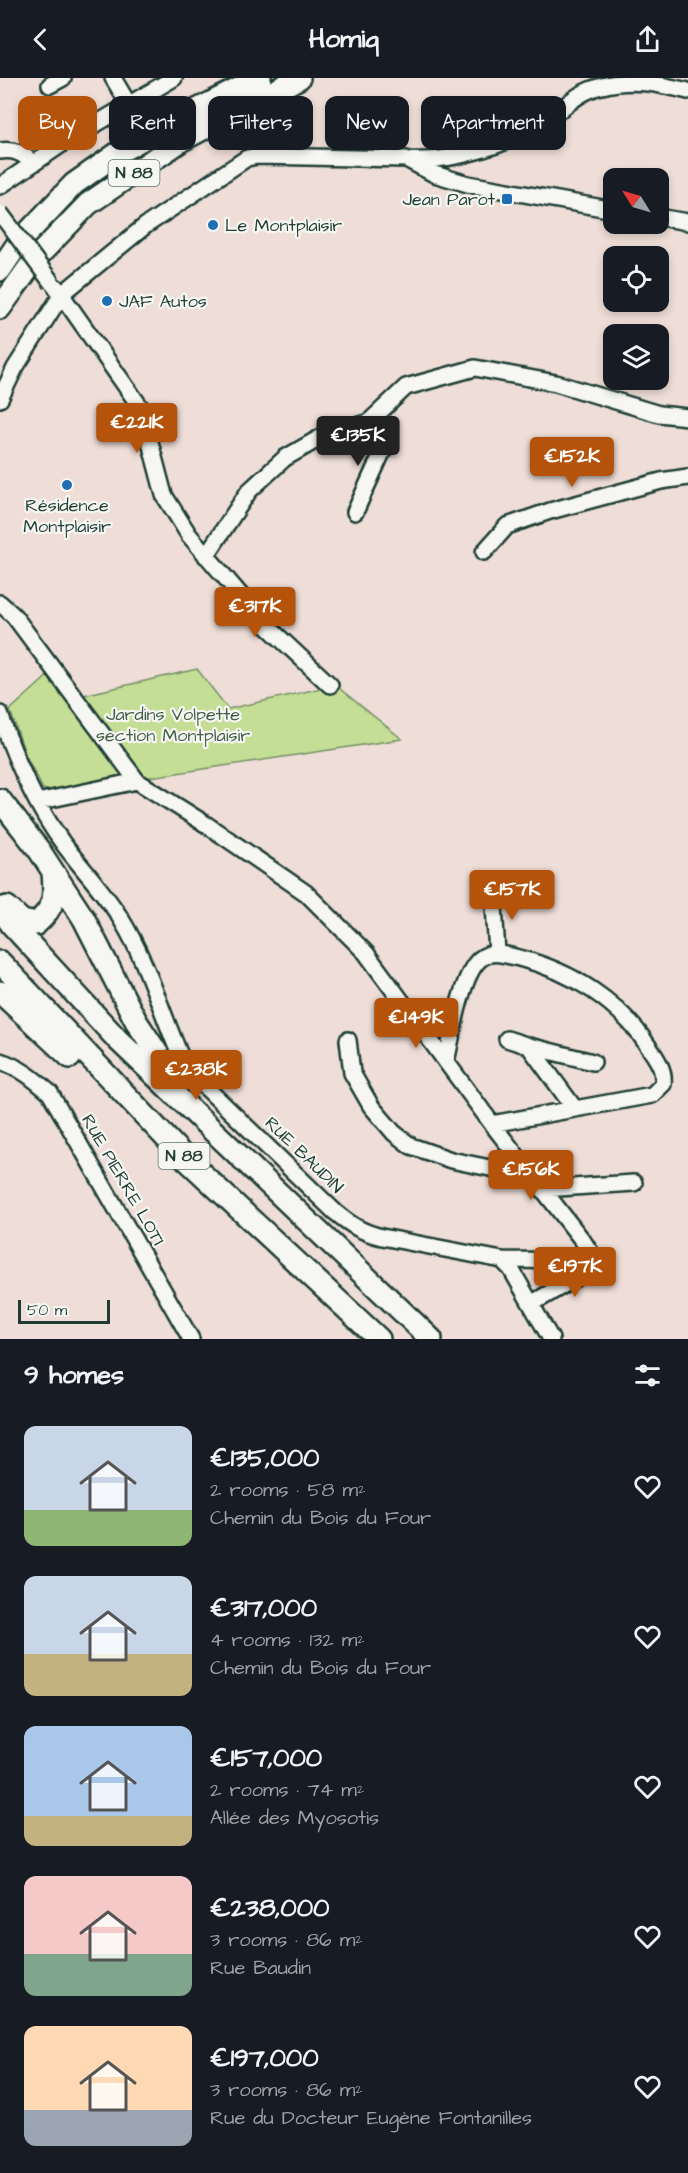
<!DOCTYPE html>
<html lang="en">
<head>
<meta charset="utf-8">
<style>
  body { margin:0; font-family:"Architects Daughter",sans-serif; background:#20242c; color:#f1f3f6; height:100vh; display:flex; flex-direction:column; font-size:22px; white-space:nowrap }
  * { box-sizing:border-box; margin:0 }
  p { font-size:20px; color:#9ea1a6 }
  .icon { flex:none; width:33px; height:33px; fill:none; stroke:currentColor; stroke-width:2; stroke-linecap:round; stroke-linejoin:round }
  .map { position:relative; height:1261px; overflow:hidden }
  .sheet { display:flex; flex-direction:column; background:#171b24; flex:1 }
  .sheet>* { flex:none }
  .banner { position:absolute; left:18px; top:18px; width:652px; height:54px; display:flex; gap:12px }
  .needle { width:39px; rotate:307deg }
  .tools { position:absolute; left:603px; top:90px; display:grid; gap:12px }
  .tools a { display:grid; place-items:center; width:66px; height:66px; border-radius:12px; background:#171b24; box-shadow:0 3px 9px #0003; font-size:30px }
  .scale { position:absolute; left:18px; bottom:15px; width:92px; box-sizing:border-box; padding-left:6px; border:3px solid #1f3d34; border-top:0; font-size:16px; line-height:21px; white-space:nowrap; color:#1f3d34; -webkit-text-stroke:4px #f6f6f2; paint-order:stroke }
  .price { position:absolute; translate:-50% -51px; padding:0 14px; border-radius:6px; background:#b45309; color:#fff; font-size:20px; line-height:39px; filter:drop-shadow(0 2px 3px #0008) }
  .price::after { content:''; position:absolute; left:50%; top:36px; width:18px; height:14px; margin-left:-9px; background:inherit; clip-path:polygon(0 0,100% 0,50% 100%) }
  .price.active { background:#222; color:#fff }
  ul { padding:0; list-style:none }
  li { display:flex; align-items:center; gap:18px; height:150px; padding:0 24px }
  li span { display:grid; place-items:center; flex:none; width:168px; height:120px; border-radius:12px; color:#555 }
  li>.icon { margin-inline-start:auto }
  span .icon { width:72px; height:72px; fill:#fffc; stroke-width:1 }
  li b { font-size:26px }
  h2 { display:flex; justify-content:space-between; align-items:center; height:72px; padding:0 24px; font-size:26px }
  .pill { padding:0 21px; border-radius:12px; background:#171b24; box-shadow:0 3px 9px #0003; font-size:21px; line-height:54px }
  .pill.active { background:#b45309; color:#fff }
  header { display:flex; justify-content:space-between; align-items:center; height:78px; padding:0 24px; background:#171b24; font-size:27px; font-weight:700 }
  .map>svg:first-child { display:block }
</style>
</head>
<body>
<header><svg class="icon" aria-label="back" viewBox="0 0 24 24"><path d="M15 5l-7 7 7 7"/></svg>Homiq<svg class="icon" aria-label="share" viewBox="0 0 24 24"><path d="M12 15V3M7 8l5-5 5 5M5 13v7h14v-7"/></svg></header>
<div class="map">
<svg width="688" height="1261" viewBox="0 0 688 1261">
  <rect width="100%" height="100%" fill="#efded8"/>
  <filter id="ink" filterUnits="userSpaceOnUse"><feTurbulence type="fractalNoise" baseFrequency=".0167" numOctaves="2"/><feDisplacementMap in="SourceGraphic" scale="12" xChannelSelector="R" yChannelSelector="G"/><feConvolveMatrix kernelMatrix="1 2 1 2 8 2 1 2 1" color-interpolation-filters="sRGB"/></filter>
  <g filter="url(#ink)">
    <!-- green -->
    <path fill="#c5de95" stroke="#728e64" stroke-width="1.5" d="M197 591 228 631 335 607 402 661 144 700 128 684 82 621 84 617Z
      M52 594 124 694V698L120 702 47 712 43 711 26 678 10 632Z"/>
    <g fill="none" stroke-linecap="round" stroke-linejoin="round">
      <defs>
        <path id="minor" d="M113 0 129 27
          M50 7 63 0
          M0 73C15 71 22 75 33 85
          M409 82C449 85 511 66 544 44 563 31 578 13 602 8 632 0 659 6 688 13
          M0 108 62 66 174 0
          M658 139 688 144
          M56 209 141 330 164 417 189 457 266 547 330 607
          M0 321 15 290 62 216 145 148 247 80 257 78 406 81 434 96 468 106 614 132
          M355 434 385 368 383 355 372 342
          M484 474 507 448 550 433 661 403 688 399
          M206 478 249 413 285 380 325 357 369 344 406 309 475 290 556 305 659 336 688 339
          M0 525 14 538 137 703 207 747 306 815 366 875 492 1046 583 1163 596 1183
          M0 636C15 681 34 725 62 764 81 790 104 813 121 841 148 885 162 937 183 984L195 999 335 1134C351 1147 361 1154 382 1159L502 1182 511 1191 551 1261
          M37 724 137 703
          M493 812 497 875
          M507 961 529 968 575 1031
          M348 962 352 995 371 1028 394 1055 411 1068 451 1082 509 1094 530 1096
          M529 968 593 984
          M0 983C20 989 34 1001 50 1015L191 1261
          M446 984C452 958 461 897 480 881 492 871 505 877 519 880 571 893 619 923 648 968 656 979 665 992 663 1006L652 1017 492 1046
          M543 1111 634 1105
          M502 1182 596 1183
          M531 1226 584 1195 596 1183"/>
        <path id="highway" d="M0 192 19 164 74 106 121 73 171 45 260 0
          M0 230 36 180 88 126 182 62 299 0
          M0 722 39 772 84 841 136 943 176 1004
          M7 829 22 843 36 846C56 828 55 819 53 794
          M0 830 12 847 118 962 431 1261
          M0 884 187 1082 379 1261
          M0 914 70 979"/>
      </defs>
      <!-- minor casing -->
      <use href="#minor" stroke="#1f3d34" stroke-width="20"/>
      <!-- highway casing -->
      <use href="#highway" stroke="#1f3d34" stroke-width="26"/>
      <!-- minor -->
      <use href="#minor" stroke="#f6f6f2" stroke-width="15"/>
      <!-- highway -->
      <use href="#highway" stroke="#f6f6f2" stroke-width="21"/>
      <defs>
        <path id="minor-bridge" d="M0 135 52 205"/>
      </defs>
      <!-- minor-bridge casing -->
      <use href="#minor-bridge" stroke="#1f3d34" stroke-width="20" stroke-linecap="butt"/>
      <!-- minor-bridge -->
      <use href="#minor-bridge" stroke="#f6f6f2" stroke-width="15"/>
    </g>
  </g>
  <!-- markers -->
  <g fill="#1f6fb2" stroke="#f6f6f2" stroke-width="2">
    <rect x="501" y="115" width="12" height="12" rx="3"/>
    <circle cx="213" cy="147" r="6"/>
    <circle cx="107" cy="223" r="6"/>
    <circle cx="67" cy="407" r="6"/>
  </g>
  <g text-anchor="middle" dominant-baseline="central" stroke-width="4.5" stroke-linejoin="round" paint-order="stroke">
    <!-- shield labels -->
    <g fill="#f6f6f2" stroke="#60746d" stroke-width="1.5">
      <rect x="108.5" y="82" width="51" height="26" rx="4.5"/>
      <rect x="158.5" y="1065" width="51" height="26" rx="4.5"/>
    </g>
    <g font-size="16" font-weight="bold" fill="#1f3d34">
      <text x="134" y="95">N 88</text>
      <text x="184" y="1078">N 88</text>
    </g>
    <!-- poi labels -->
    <g font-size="18" fill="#1f3d34" stroke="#f6f6f2" text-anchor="start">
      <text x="495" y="121" text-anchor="end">Jean Parot</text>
      <text x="225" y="147">Le Montplaisir</text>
      <text x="119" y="223">JAF Autos</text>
      <text x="67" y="427" text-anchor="middle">Résidence<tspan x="67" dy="21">Montplaisir</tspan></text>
    </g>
    <!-- park labels -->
    <g font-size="18" fill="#405d47" stroke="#f6f6f2">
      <text x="173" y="636">Jardins Volpette<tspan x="173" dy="21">section Montplaisir</tspan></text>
    </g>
    <!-- street labels -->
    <g font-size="18" fill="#1f3d34" stroke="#f6f6f2">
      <text transform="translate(304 1077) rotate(44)">RUE BAUDIN</text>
      <text transform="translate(123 1102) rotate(60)">RUE PIERRE LOTI</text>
    </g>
  </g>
</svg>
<div class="tools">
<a><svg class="needle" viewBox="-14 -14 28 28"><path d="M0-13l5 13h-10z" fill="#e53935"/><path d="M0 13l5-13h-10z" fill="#9ea1a6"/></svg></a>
<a><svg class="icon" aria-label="locate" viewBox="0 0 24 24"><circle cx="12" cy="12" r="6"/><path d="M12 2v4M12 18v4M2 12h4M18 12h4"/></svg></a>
<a><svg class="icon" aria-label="layers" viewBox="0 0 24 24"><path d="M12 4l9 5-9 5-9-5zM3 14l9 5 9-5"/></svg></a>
</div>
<div class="scale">50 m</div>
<b class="price" style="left:137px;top:376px">€221K</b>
<b class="price active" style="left:358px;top:389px">€135K</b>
<b class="price" style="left:572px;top:410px">€152K</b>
<b class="price" style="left:255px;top:560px">€317K</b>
<b class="price" style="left:512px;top:843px">€157K</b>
<b class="price" style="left:416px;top:971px">€149K</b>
<b class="price" style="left:196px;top:1023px">€238K</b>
<b class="price" style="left:531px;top:1123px">€156K</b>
<b class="price" style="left:575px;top:1220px">€197K</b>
<div class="banner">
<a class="pill active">Buy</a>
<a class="pill">Rent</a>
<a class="pill">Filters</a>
<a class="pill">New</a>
<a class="pill">Apartment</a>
</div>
</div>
<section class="sheet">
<h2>9 homes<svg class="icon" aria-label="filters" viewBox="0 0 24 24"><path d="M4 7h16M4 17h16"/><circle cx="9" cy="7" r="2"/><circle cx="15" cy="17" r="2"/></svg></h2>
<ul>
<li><span style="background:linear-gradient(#c9d6e8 70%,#8fb573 0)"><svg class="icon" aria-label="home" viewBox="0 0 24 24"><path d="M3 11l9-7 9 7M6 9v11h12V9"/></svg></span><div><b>€135,000</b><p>2 rooms · 58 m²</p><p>Chemin du Bois du Four</p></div><svg class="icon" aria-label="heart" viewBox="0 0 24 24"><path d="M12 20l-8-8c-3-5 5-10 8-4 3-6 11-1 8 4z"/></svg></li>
<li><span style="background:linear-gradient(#c9d6e8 65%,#c2b280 0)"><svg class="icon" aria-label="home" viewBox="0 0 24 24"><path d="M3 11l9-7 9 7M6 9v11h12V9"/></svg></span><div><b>€317,000</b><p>4 rooms · 132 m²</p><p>Chemin du Bois du Four</p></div><svg class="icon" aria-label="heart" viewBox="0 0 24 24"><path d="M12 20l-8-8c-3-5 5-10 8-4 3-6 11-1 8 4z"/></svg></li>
<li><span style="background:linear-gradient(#a9c7e8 75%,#c2b280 0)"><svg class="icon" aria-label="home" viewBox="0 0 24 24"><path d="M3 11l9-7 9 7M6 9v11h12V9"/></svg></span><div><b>€157,000</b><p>2 rooms · 74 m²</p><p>Allée des Myosotis</p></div><svg class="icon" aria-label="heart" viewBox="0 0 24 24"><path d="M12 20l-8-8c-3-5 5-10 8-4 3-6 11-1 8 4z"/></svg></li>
<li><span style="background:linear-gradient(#f6c9c9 65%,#7fa58c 0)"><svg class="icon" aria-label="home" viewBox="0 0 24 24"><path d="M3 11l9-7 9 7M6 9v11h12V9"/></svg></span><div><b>€238,000</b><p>3 rooms · 86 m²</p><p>Rue Baudin</p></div><svg class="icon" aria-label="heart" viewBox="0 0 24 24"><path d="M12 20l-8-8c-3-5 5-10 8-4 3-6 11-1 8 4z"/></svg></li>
<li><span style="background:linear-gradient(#ffd9b3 70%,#9aa5b1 0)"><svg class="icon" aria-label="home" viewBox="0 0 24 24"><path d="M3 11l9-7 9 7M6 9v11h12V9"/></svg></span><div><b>€197,000</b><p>3 rooms · 86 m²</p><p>Rue du Docteur Eugène Fontanilles</p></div><svg class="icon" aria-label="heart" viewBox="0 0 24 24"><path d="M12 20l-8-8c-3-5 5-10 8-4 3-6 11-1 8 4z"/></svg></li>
</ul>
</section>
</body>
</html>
